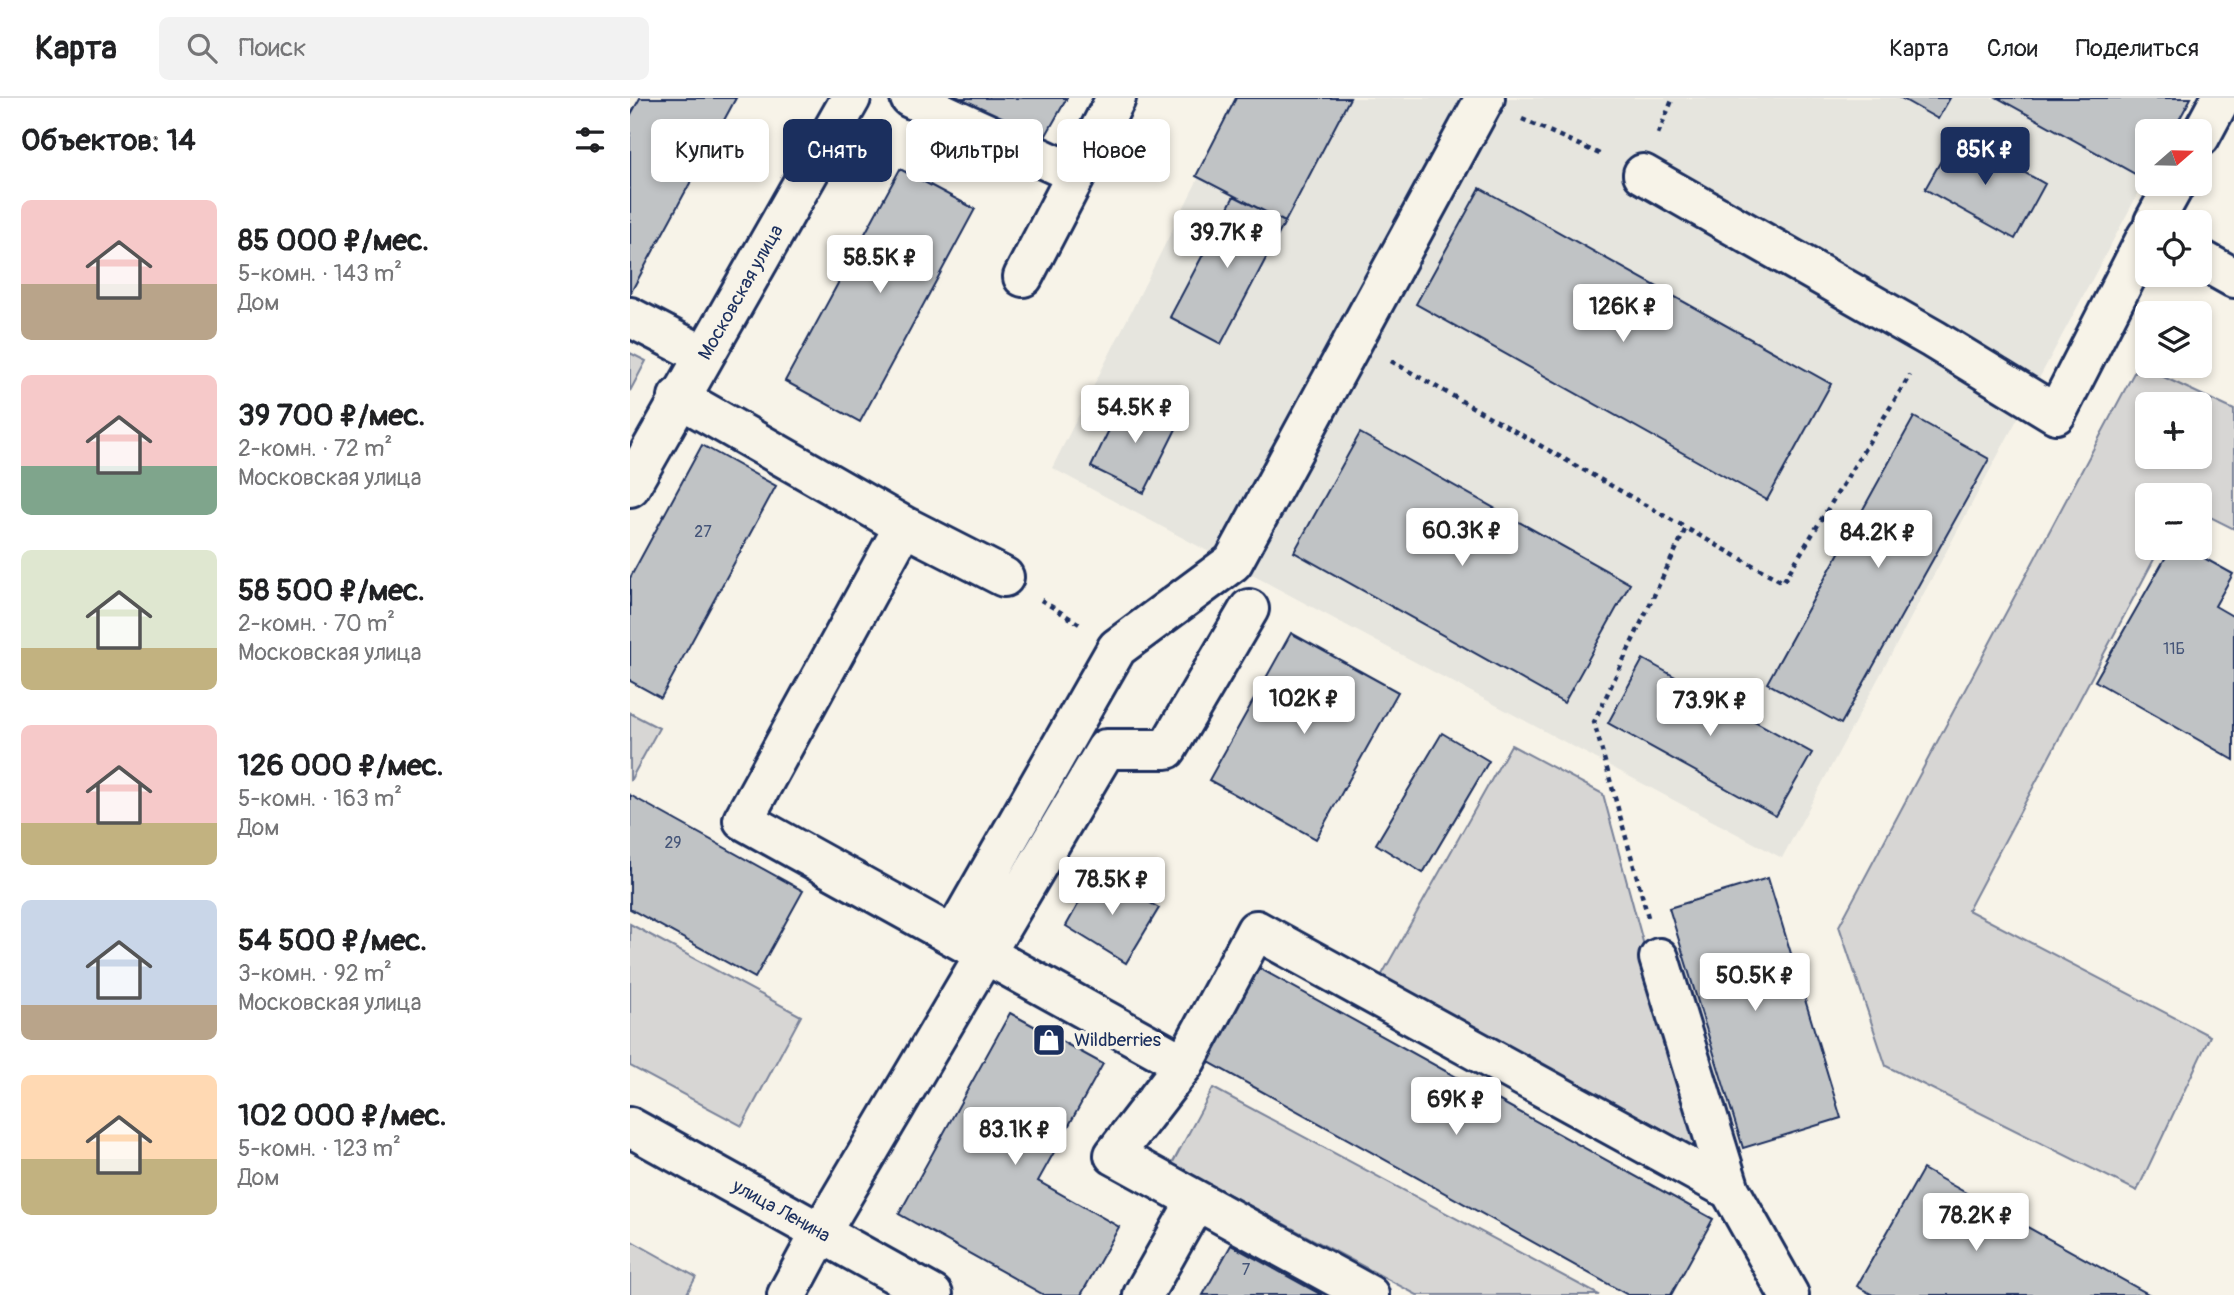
<!DOCTYPE html>
<html lang="ru">
<head>
<meta charset="utf-8">
<style>
  body { margin:0; font-family:Pangolin,sans-serif; background:#f2f2f2; color:#202124; height:100vh; display:flex; flex-direction:column; font-size:26px; white-space:nowrap }
  * { box-sizing:border-box; margin:0 }
  p { font-size:23px; color:#757577 }
  .icon { flex:none; width:38px; height:38px; fill:none; stroke:currentColor; stroke-width:2; stroke-linecap:round; stroke-linejoin:round }
  .map { position:relative; flex:1; overflow:hidden }
  .sheet { display:flex; flex-direction:column; background:#fff; width:630px }
  .sheet>* { flex:none }
  .banner { position:absolute; left:21px; top:21px; width:665px; height:63px; display:flex; gap:14px }
  .needle { width:46px; rotate:70deg }
  .controls { position:absolute; left:1505px; top:21px; display:grid; gap:14px }
  .controls a { display:grid; place-items:center; width:77px; height:77px; border-radius:10px; background:#fff; box-shadow:0 4px 10px #0003; font-size:35px }
  .price { position:absolute; translate:-50% -60px; padding:0 16px; border-radius:7px; background:#fff; color:#222; font-size:23px; line-height:46px; filter:drop-shadow(0 2px 4px #0008) }
  .price::after { content:''; position:absolute; left:50%; top:42px; width:21px; height:16px; margin-left:-10px; background:inherit; clip-path:polygon(0 0,100% 0,50% 100%) }
  .price.selected { background:#1b2f5e; color:#fff }
  ul { padding:0; list-style:none }
  li { display:flex; align-items:center; gap:21px; height:175px; padding:0 21px }
  li span { display:grid; place-items:center; flex:none; width:196px; height:140px; border-radius:10px; color:#555 }
  li>.icon { margin-inline-start:auto }
  span .icon { width:84px; height:84px; fill:#fffc; stroke-width:1 }
  li b { font-size:30px }
  h2 { display:flex; justify-content:space-between; align-items:center; height:84px; padding:0 21px; font-size:30px }
  .pill { padding:0 24px; border-radius:10px; background:#fff; box-shadow:0 4px 10px #0003; font-size:24px; line-height:63px }
  .pill.selected { background:#1b2f5e; color:#fff }
  header { display:flex; align-items:center; gap:42px; box-sizing:border-box; height:98px; padding:0 35px; background:#fff; border-bottom:2px solid #e0e0e0 }
  header strong { font-size:33px }
  nav { display:flex; gap:38px; margin-inline-start:auto; font-size:24px }
  .search { width:490px; height:63px; background:#f2f2f2; display:flex; align-items:center; gap:18px; box-sizing:border-box; padding:0 24px; border-radius:10px; color:#757577; font-size:26px }
  main { display:flex; flex:1; min-height:0 }
  .map>svg:first-child { display:block }
</style>
</head>
<body>
<header>
<strong>Карта</strong>
<div class="search"><svg class="icon" aria-label="search" viewBox="0 0 24 24"><circle cx="10" cy="10" r="6"/><path d="M15 15l6 6"/></svg>Поиск</div>
<nav><a>Карта</a><a>Слои</a><a>Поделиться</a></nav>
</header>
<main>
<section class="sheet">
<h2>Объектов: 14<svg class="icon" aria-label="filters" viewBox="0 0 24 24"><path d="M4 7h16M4 17h16"/><circle cx="9" cy="7" r="2"/><circle cx="15" cy="17" r="2"/></svg></h2>
<ul>
<li><span style="background:linear-gradient(#f6c9c9 60%,#b9a48a 0)"><svg class="icon" aria-label="home" viewBox="0 0 24 24"><path d="M3 11l9-7 9 7M6 9v11h12V9"/></svg></span><div><b>85 000 ₽/мес.</b><p>5-комн. · 143 m²</p><p>Дом</p></div></li>
<li><span style="background:linear-gradient(#f6c9c9 65%,#7fa58c 0)"><svg class="icon" aria-label="home" viewBox="0 0 24 24"><path d="M3 11l9-7 9 7M6 9v11h12V9"/></svg></span><div><b>39 700 ₽/мес.</b><p>2-комн. · 72 m²</p><p>Московская улица</p></div></li>
<li><span style="background:linear-gradient(#dfe7d0 70%,#c2b280 0)"><svg class="icon" aria-label="home" viewBox="0 0 24 24"><path d="M3 11l9-7 9 7M6 9v11h12V9"/></svg></span><div><b>58 500 ₽/мес.</b><p>2-комн. · 70 m²</p><p>Московская улица</p></div></li>
<li><span style="background:linear-gradient(#f6c9c9 70%,#c2b280 0)"><svg class="icon" aria-label="home" viewBox="0 0 24 24"><path d="M3 11l9-7 9 7M6 9v11h12V9"/></svg></span><div><b>126 000 ₽/мес.</b><p>5-комн. · 163 m²</p><p>Дом</p></div></li>
<li><span style="background:linear-gradient(#c9d6e8 75%,#b9a48a 0)"><svg class="icon" aria-label="home" viewBox="0 0 24 24"><path d="M3 11l9-7 9 7M6 9v11h12V9"/></svg></span><div><b>54 500 ₽/мес.</b><p>3-комн. · 92 m²</p><p>Московская улица</p></div></li>
<li><span style="background:linear-gradient(#ffd9b3 60%,#c2b280 0)"><svg class="icon" aria-label="home" viewBox="0 0 24 24"><path d="M3 11l9-7 9 7M6 9v11h12V9"/></svg></span><div><b>102 000 ₽/мес.</b><p>5-комн. · 123 m²</p><p>Дом</p></div></li>
</ul>
</section>
<div class="map">
<svg width="1604" height="1197" viewBox="0 0 1604 1197">
  <rect width="100%" height="100%" fill="#f7f3e8"/>
  <filter id="ink" filterUnits="userSpaceOnUse"><feTurbulence type="fractalNoise" baseFrequency=".0143" numOctaves="2"/><feDisplacementMap in="SourceGraphic" scale="14" xChannelSelector="R" yChannelSelector="G"/><feConvolveMatrix kernelMatrix="1 2 1 2 8 2 1 2 1" color-interpolation-filters="sRGB"/></filter>
  <g filter="url(#ink)">
    <!-- built -->
    <path fill="#e6e5de" d="M609 0H1561L1543 33H1517V79L1152 760 422 370Z"/>
    <!-- green -->
    <path fill="#d7d6d4" stroke="#798299" stroke-width="2" fill-rule="evenodd" d="M0 255 16 263 0 293Z
      M1508 267 1604 312V431L1570 414V397H1517V450H1530L1338 812 1580 938 1507 1093 1256 968 1209 828ZM1570 306V359H1517V306Z
      M0 615 29 630 0 683Z
      M881 647 973 696 1069 1051 750 880Z
      M0 826 171 918 112 1028 0 968Z
      M583 990 969 1197H787L542 1066Z
      M0 1142 66 1179 56 1197H0Z"/>
    <!-- building -->
    <path fill="#c0c3c5" stroke="#1b2f5e" stroke-width="2" d="M10 0H106L0 196V18Z
      M323 0H437L410 48Z
      M606 0H720L655 124 566 78Z
      M1271 0H1320L1308 21Z
      M1368 0H1561L1543 33H1517L1516 82Z
      M1326 36 1415 86 1385 141 1295 91Z
      M270 71 345 111 230 324 155 283Z
      M850 90 1201 286 1137 402 786 206Z
      M604 98 655 124 591 246 540 219Z
      M495 299 549 325 514 395 461 369Z
      M1284 319 1359 361 1211 626 1137 585Z
      M730 335 1000 486 934 605 664 454Z
      M72 347 146 388 31 600 0 583V480Z
      M1541 450H1556L1603 476 1585 508 1604 519V662L1465 583Z
      M661 535 768 594 686 741 579 682Z
      M1013 561 1182 655 1146 718 978 625Z
      M812 635 859 663 793 775 746 746Z
      M0 697 173 793 125 880 0 811Z
      M466 774 529 810 496 865 436 828Z
      M1138 780 1211 1020 1113 1050 1039 810Z
      M622 866 1083 1121 1041 1197H998L570 959Z
      M380 915 473 966 408 1083 489 1129 451 1197H414L269 1116Z
      M1293 1071 1520 1197H1243L1227 1188Z
      M601 1147 692 1197H573Z"/>
    <g fill="none" stroke-linecap="round" stroke-linejoin="round">
      <defs>
        <path id="minor" d="M280 0 446 76
          M1570 39 1591 0
          M1013 76 1303 241 1426 316 1517 138
          M1524 124 1545 86
          M1570 161 1604 180
          M393 179 486 0
          M0 219 73 257
          M48 299 274 428 374 479
          M274 428 113 722 554 966 484 1057 739 1197
          M323 838 487 550 603 464 855 0
          M1029 860 1100 1092
          M554 966 626 832 1100 1092 1159 1197
          M191 1134 476 651H537L619 511
          M513 1197 566 1103"/>
        <g id="major">
          <path id="s1" d="M0 389 221 0"/>
          <path id="s2" d="M0 1029 303 1197"/>
          <path d="M157 1197 191 1134"/>
        </g>
      </defs>
      <!-- minor casing -->
      <use href="#minor" stroke="#1b2f5e" stroke-width="44"/>
      <!-- major casing -->
      <use href="#major" stroke="#1b2f5e" stroke-width="44"/>
      <!-- path -->
      <path stroke="#1b2f5e" stroke-width="4.5" stroke-dasharray="5 5" stroke-linecap="butt" d="M892 21 974 58
        M1028 36 1043 0
        M761 263 1056 430
        M411 502 451 527
        M1018 819 964 624 1056 430 1153 484 1280 277"/>
      <!-- minor -->
      <use href="#minor" stroke="#f7f3e8" stroke-width="38"/>
      <!-- major -->
      <use href="#major" stroke="#f7f3e8" stroke-width="38"/>
    </g>
  </g>
  <!-- icons -->
  <defs>
    <symbol id="shop-square" viewBox="-11 -11 22 22"><rect x="-9" y="-9" width="18" height="18" rx="4" fill="#1b2f5e" stroke="#f7f3e8"/><path d="M-5-2.5h2.3a2.7 3.5 0 0 1 5.4 0H5L5.5 6h-11ZM-1.5-2.5h3a1.5 2.3 0 0 0-3 0Z" fill="#fff"/></symbol>
  </defs>
  <g fill-rule="evenodd">
    <use href="#shop-square" x="400" y="923" width="38" height="38"/>
  </g>
  <g text-anchor="middle" dominant-baseline="central" stroke-width="7" stroke-linejoin="round" paint-order="stroke">
    <!-- number labels -->
    <g font-size="16" fill="#445478">
      <text x="73" y="434">27</text>
      <text x="1544" y="551">11Б</text>
      <text x="43" y="745">29</text>
      <text x="616" y="1172">7</text>
    </g>
    <!-- street labels -->
    <g font-size="19" fill="#1b2f5e" stroke="#f7f3e8">
      <text stroke="none"><textPath href="#s1" startOffset="224">Московская улица</textPath></text>
      <text stroke="none"><textPath href="#s2" startOffset="173">улица Ленина</textPath></text>
    </g>
    <!-- poi labels -->
    <g font-size="19" fill="#1b2f5e" stroke="#f7f3e8" text-anchor="start">
      <text x="444" y="942">Wildberries</text>
    </g>
  </g>
</svg>
<div class="controls">
<a><svg class="needle" viewBox="-14 -14 28 28"><path d="M0-13l5 13h-10z" fill="#e53935"/><path d="M0 13l5-13h-10z" fill="#757577"/></svg></a>
<a><svg class="icon" aria-label="locate" viewBox="0 0 24 24"><circle cx="12" cy="12" r="6"/><path d="M12 2v4M12 18v4M2 12h4M18 12h4"/></svg></a>
<a><svg class="icon" aria-label="layers" viewBox="0 0 24 24"><path d="M12 4l9 5-9 5-9-5zM3 14l9 5 9-5"/></svg></a>
<a>+</a>
<a>−</a>
</div>
<b class="price selected" style="left:1355px;top:89px">85K ₽</b>
<b class="price" style="left:597px;top:172px">39.7K ₽</b>
<b class="price" style="left:250px;top:197px">58.5K ₽</b>
<b class="price" style="left:993px;top:246px">126K ₽</b>
<b class="price" style="left:505px;top:347px">54.5K ₽</b>
<b class="price" style="left:832px;top:470px">60.3K ₽</b>
<b class="price" style="left:1248px;top:472px">84.2K ₽</b>
<b class="price" style="left:674px;top:638px">102K ₽</b>
<b class="price" style="left:1080px;top:640px">73.9K ₽</b>
<b class="price" style="left:482px;top:819px">78.5K ₽</b>
<b class="price" style="left:1125px;top:915px">50.5K ₽</b>
<b class="price" style="left:826px;top:1039px">69K ₽</b>
<b class="price" style="left:385px;top:1069px">83.1K ₽</b>
<b class="price" style="left:1346px;top:1155px">78.2K ₽</b>
<div class="banner">
<a class="pill">Купить</a>
<a class="pill selected">Снять</a>
<a class="pill">Фильтры</a>
<a class="pill">Новое</a>
</div>
</div>
</main>
</body>
</html>
